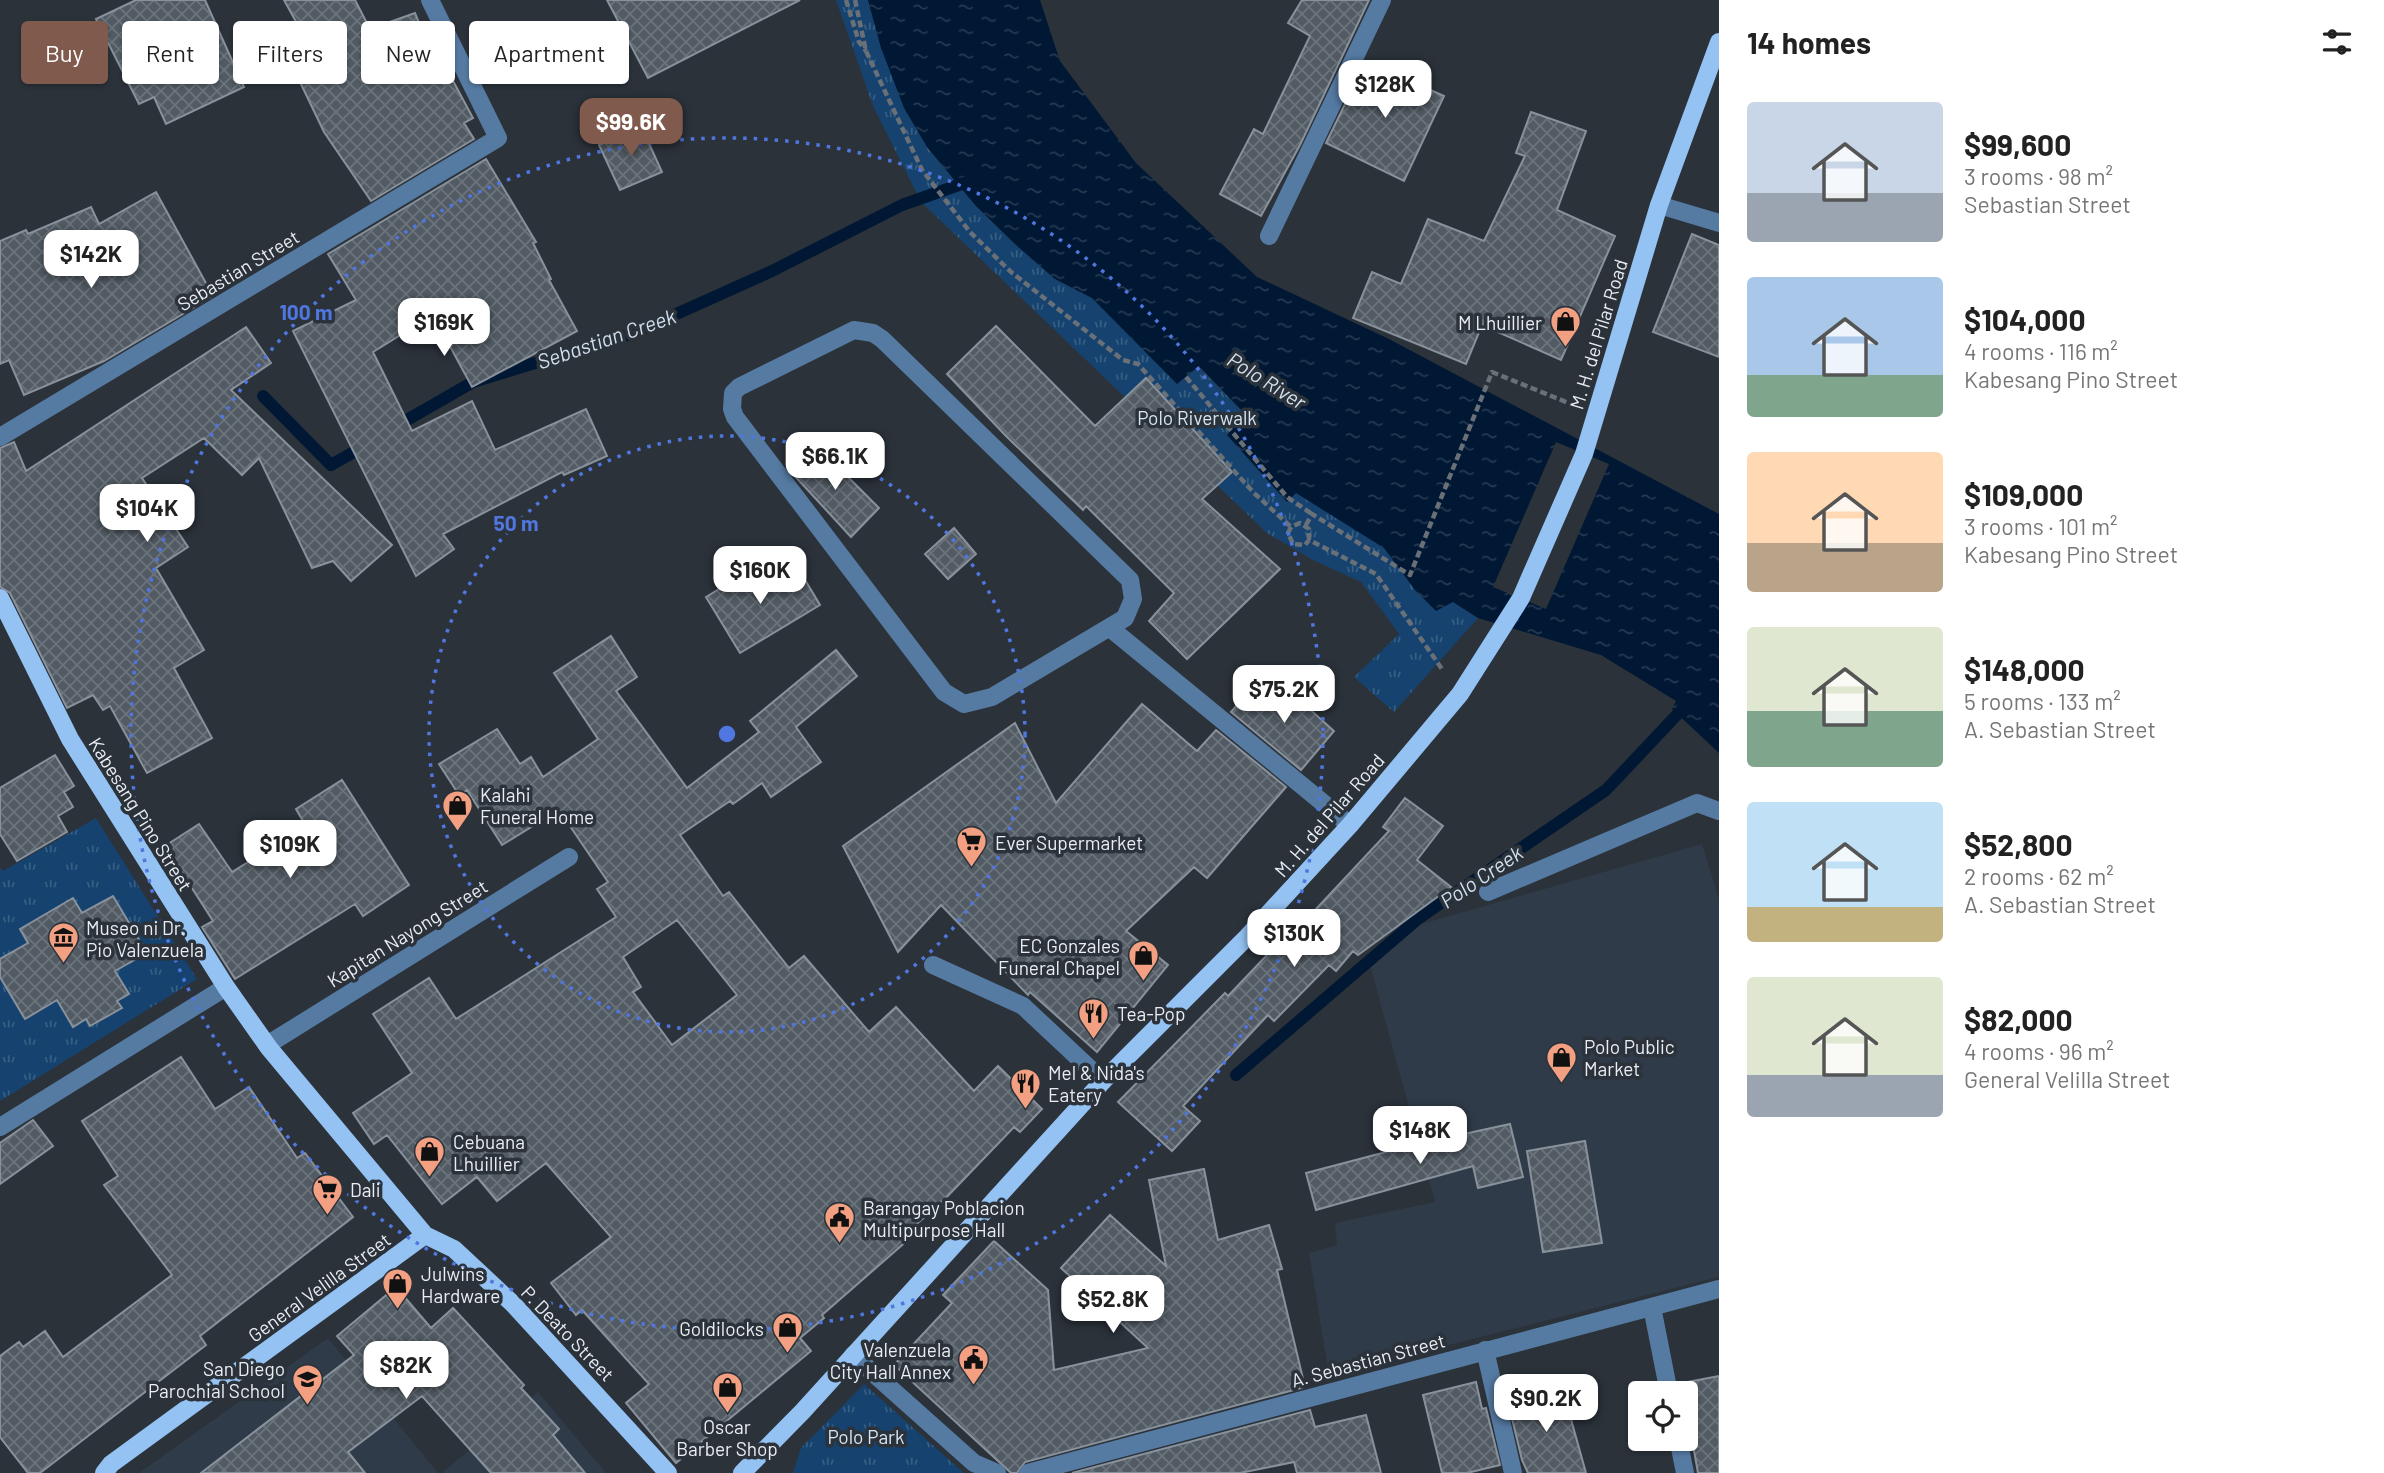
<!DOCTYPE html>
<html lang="en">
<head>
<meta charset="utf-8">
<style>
  body { margin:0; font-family:Barlow,sans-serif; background:#f6f6f6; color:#222; height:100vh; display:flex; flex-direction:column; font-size:26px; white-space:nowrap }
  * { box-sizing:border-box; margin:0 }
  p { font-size:23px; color:#767676 }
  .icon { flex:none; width:38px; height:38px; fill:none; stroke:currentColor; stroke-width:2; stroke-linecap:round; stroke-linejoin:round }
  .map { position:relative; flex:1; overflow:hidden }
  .side { display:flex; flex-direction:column; background:#fff; width:665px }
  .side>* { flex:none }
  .guide { position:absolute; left:21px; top:21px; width:665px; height:63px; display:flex; gap:14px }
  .controls { position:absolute; left:1628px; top:1381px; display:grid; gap:14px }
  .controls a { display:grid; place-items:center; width:70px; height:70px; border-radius:7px; background:#fff; box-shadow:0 2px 5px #0004; font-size:35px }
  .price { position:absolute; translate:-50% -60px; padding:0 16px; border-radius:14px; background:#fff; color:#222; font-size:23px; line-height:46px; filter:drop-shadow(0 2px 4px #0008) }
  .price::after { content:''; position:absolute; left:50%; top:42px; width:21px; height:16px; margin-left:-10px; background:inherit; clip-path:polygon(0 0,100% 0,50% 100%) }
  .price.active { background:#805b4d; color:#fff }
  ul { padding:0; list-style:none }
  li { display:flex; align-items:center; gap:21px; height:175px; padding:0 28px }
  li span { display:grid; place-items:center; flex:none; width:196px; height:140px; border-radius:7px; color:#555 }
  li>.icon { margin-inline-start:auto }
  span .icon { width:84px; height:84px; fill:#fffc; stroke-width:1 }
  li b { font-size:30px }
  h2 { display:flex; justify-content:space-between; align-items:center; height:84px; padding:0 28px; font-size:30px }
  .chip { padding:0 24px; border-radius:7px; background:#fff; box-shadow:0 2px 5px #0004; font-size:24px; line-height:63px }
  .chip.active { background:#805b4d; color:#fff }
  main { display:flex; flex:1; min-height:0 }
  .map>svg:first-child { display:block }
</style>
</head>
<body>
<main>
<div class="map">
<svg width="1719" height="1473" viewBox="0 0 1719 1473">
  <defs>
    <pattern id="park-tufts" width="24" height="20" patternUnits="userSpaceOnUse" patternTransform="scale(1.75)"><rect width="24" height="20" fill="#15426e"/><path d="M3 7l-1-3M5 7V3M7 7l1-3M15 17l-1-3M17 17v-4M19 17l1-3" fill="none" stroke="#375e83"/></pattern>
    <pattern id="water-ripples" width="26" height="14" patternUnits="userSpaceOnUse" patternTransform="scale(1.75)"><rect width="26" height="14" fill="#001833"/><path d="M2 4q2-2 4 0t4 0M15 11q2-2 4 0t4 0" fill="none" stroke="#253a51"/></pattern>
    <pattern id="building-cross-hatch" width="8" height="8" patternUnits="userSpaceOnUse" patternTransform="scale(1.75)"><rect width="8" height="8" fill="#525b64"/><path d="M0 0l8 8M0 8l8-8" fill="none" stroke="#6b737b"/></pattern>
  </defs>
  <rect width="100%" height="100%" fill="#2b323a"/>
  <!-- built -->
  <path fill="#2f3b48" d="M1702 844 1719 899V1277L1329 1375 1309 1253 1337 1245 1335 1223 1435 1202 1370 965 1418 925Z
    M328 1338 438 1473H139Z
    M538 1392 606 1473H442Z"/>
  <!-- park -->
  <path fill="url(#park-tufts)" d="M836 0H868L881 48 927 147 976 206 1015 244 1055 279 1092 298 1177 383 1198 366 1245 414 1296 493 1384 547 1453 602 1478 618 1394 712 1354 677 1399 634 1361 582 1313 560 1267 533 921 202 873 106Z
    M96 818 197 979 0 1101V867L3 871Z
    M864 1384 964 1473H793L801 1448Z"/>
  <!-- water -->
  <path fill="url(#water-ripples)" d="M868 0H1040L1060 61 1136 163 1257 277 1389 339 1719 514V753L1672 709 1676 701 1601 655 1478 618 1453 602 1436 611 1415 590 1384 548 1296 493 1287 502 1227 435 1245 414 1199 366 1177 384 1092 298 1055 279 1015 244 976 206 927 147 904 108 881 48Z"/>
  <!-- pier -->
  <path fill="#2b323a" d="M1556 442 1609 464 1546 609 1493 587Z"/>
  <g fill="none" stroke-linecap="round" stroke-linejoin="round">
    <!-- stream -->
    <path stroke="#001833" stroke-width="12" d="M263 396 331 465 366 445
      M393 428 473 382 634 333 772 271 902 205 973 180
      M1236 1075 1419 918 1606 790 1688 703"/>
  </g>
  <!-- building -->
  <path fill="url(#building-cross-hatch)" stroke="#89929c" stroke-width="2" fill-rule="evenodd" d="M136 0H205L244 87 166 124 154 97 139 104 96 19Z
    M284 0H355L370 29 415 13 444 84 452 79 473 118 464 123 474 139 371 201 324 132 299 80 322 69Z
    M607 0H800L648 78Z
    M1302 0H1369L1300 145 1261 216 1220 194 1254 129 1263 134 1310 36 1288 23Z
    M1366 61 1444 96 1404 181 1326 143Z
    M1531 112 1586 131 1557 210 1615 236 1561 360 1482 325 1466 364 1353 318 1372 272 1401 284 1428 219 1484 241 1525 156 1516 153Z
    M641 126 662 172 620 190 599 145Z
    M486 159 536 242 533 243 551 279 549 280 577 331 472 387 433 315 373 352 412 431 472 401 495 450 586 409 607 456 564 475 562 472 443 534 454 549 416 576 293 331 356 300 328 254Z
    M156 192 213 296 104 361 24 395 9 360 0 364V241L26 230 28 234 91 207 99 224Z
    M1692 234 1719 245V357L1653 332Z
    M996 326 1095 426 1146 378 1232 472 1202 499 1280 569 1187 659 1149 621 1174 593 1086 506 1083 510 1006 436 947 374Z
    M246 327 271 363 231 390 392 545 351 581 333 561 312 568 259 458 242 475 204 438 142 478 188 547 156 568 204 650 174 668 212 738 147 773 110 706 103 710 93 695 67 708 10 593 0 587V448L14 442 26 471Z
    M818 447 879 508 851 537 792 473Z
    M954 528 976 554 948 579 925 554Z
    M757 566 780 585 801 573 820 605 740 653 706 597Z
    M611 636 637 677 616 691 687 788 759 732 750 721 836 650 857 676 796 727 821 762 771 797 762 783 733 804 730 801 680 835 723 896 729 892 789 968 804 956 869 1032 896 1007 974 1091 998 1066 1042 1109 1020 1132 1014 1127 942 1202 904 1235 908 1240 822 1315 824 1318 800 1338 811 1351 676 1463 626 1403 649 1384 582 1310 576 1315 551 1283 611 1237 546 1163 497 1201 477 1177 442 1204 387 1135 374 1144 353 1113 412 1073 373 1014 429 978 456 1019 616 917 597 889 608 882 559 810 502 845 467 790 459 795 439 764 497 729 520 764 531 757 543 777 598 739 554 673ZM677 920 737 995 672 1045 633 992 641 987 623 957Z
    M1256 684 1285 708 1295 696 1334 731 1301 770 1231 712Z
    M1142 704 1197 751 1216 730 1286 787 1207 878 1194 867 1126 931 1168 965 1097 1052 1030 992 1028 995 941 905 898 952 843 846 1015 723 1056 803Z
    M55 755 74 786 64 792 73 807 58 816 67 832 17 861 0 834V788Z
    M342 780 409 885 363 916 355 904 235 979 202 927 213 921 165 846 199 824 232 872 306 826 296 809Z
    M1405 798 1443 826 1417 860 1451 887 1358 955 1353 951 1336 971 1329 965 1274 1021 1268 1015 1183 1106 1200 1121 1172 1151 1118 1102 1225 993 1228 996 1285 936 1288 939 1389 831 1383 827Z
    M113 896 147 953 115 971 129 994 117 1001 122 1008 90 1026 86 1019 73 1027 57 1000 25 1019 0 977V959L28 943 20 929 73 898 82 913Z
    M181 1057 215 1109 249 1087 297 1158 305 1153 353 1217 200 1336 206 1345 40 1473H28L0 1437V1356L19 1342 23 1347 45 1331 63 1357 172 1275 104 1185 118 1176 82 1121Z
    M33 1120 53 1146 0 1184V1143Z
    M1510 1124 1523 1177 1478 1188 1473 1166 1316 1210 1306 1173 1409 1146Z
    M1585 1141 1602 1243 1543 1252 1527 1151Z
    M1204 1169 1218 1240 1269 1225 1282 1269 1277 1270 1305 1387 1025 1462 1017 1473H1011L894 1365 952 1303 943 1295 994 1241 1048 1290 1054 1370 1148 1348 1061 1268 1110 1215 1166 1266 1149 1180Z
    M396 1287 431 1328 453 1308 524 1385 521 1388 559 1429 553 1435 585 1473H491L422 1396 348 1452 365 1473H201L354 1355 337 1336Z
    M1719 1376V1473H1698L1682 1383Z
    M1476 1382 1482 1409 1486 1408 1500 1465 1467 1473H1442L1423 1395Z
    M1562 1387 1586 1473H1528L1522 1460 1508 1402Z
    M1310 1410 1315 1427 1366 1415 1381 1473H1297L1294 1462 1240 1473H1072Z"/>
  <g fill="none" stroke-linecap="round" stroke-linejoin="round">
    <!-- path -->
    <path stroke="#6a7077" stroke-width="4.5" stroke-dasharray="7 3.5" stroke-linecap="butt" d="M846 0 859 42 866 51
      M855 0 866 51 922 170 970 232 1011 272 1123 360 1138 364 1253 492 1291 527
      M1186 377 1287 497 1312 514
      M1306 525 1312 514 1410 575 1492 372 1571 404
      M1309 540V529L1300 523 1291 527 1288 533 1293 544 1305 545 1309 540 1376 574 1442 669"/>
    <!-- minor -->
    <path stroke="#567ba3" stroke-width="18" d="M1659 205 1719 223
      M1269 236 1382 0
      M854 330 873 333 882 339 1130 580 1133 599 1125 618 992 697 964 704 944 692 735 417 732 409 733 393 739 387Z
      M0 437 498 138 430 0
      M1110 628 1350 825
      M1488 892 1697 803 1719 811
      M933 965 1023 1006 1103 1081
      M267 1045 569 857
      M0 1127 226 987
      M1652 1307 1669 1393
      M1485 1350 1513 1473
      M853 1355 974 1463 997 1473
      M1678 1438 1685 1473
      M1028 1473 1719 1289"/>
    <!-- major -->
    <path stroke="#94c2f3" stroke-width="18" d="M0 598 70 739 226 987 269 1048 425 1235 454 1249 513 1304 668 1473
      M104 1473 111 1464 425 1235
      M742 1473 802 1412 1103 1081 1247 937 1350 825 1460 694 1521 598 1584 454 1659 205 1719 42"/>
  </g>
  <!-- distance rings -->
  <g fill="none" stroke="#5076df" stroke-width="3.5" stroke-dasharray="3.5 7">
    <circle cx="727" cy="734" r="298"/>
    <circle cx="727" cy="734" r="596"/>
  </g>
  <!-- icons -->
  <defs>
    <symbol id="shop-pin" viewBox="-11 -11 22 30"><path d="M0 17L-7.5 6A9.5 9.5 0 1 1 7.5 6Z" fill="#f2a081" stroke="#2b323a"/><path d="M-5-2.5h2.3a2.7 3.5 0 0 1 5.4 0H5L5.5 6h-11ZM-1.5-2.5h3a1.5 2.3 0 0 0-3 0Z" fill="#111"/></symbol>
    <symbol id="supermarket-pin" viewBox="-11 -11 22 30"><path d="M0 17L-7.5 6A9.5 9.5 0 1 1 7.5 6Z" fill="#f2a081" stroke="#2b323a"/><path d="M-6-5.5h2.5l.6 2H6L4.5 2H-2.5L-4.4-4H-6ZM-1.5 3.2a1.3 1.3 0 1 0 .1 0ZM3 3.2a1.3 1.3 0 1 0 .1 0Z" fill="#111"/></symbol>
    <symbol id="museum-pin" viewBox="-11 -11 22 30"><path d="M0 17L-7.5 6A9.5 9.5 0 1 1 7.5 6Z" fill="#f2a081" stroke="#2b323a"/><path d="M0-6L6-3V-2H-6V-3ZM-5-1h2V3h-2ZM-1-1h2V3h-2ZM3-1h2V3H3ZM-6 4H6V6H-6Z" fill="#111"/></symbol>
    <symbol id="restaurant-pin" viewBox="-11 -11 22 30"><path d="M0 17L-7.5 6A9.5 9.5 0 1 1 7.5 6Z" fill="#f2a081" stroke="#2b323a"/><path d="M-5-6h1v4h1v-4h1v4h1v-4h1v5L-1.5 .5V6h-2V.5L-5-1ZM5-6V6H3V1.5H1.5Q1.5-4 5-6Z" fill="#111"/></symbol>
    <symbol id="civic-pin" viewBox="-11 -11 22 30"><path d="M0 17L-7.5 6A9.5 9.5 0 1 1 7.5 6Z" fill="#f2a081" stroke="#2b323a"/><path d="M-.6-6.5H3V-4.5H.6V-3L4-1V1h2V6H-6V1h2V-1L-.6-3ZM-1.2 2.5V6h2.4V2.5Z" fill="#111"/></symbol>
    <symbol id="school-pin" viewBox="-11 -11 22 30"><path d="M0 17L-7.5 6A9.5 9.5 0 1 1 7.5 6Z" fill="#f2a081" stroke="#2b323a"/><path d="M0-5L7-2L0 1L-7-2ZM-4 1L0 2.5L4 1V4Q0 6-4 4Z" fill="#111"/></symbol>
  </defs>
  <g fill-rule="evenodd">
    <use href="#shop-pin" x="1548" y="304" width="35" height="47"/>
    <use href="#shop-pin" x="440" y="788" width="35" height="47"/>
    <use href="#supermarket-pin" x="954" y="824" width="35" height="47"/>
    <use href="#museum-pin" x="46" y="920" width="35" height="47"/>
    <use href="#shop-pin" x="1126" y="938" width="35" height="47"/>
    <use href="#restaurant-pin" x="1076" y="996" width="35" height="47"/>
    <use href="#shop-pin" x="1544" y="1040" width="35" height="47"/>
    <use href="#restaurant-pin" x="1008" y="1066" width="35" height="47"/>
    <use href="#shop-pin" x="412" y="1134" width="35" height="47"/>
    <use href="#supermarket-pin" x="310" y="1172" width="35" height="47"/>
    <use href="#civic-pin" x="822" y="1200" width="35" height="47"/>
    <use href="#shop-pin" x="380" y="1266" width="35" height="47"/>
    <use href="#shop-pin" x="770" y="1310" width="35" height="47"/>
    <use href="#civic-pin" x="956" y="1342" width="35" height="47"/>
    <use href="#school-pin" x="290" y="1362" width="35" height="47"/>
    <use href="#shop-pin" x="710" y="1370" width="35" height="47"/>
  </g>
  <g text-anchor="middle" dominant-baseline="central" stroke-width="7" stroke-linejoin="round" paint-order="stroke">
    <!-- street labels -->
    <g font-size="19" fill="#e9eef4" stroke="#2b323a">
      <text transform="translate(238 270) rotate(-31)">Sebastian Street</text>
      <text transform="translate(1598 334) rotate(-73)">M. H. del Pilar Road</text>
      <text transform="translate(141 814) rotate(58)">Kabesang Pino Street</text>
      <text transform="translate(1329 815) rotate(-49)">M. H. del Pilar Road</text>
      <text transform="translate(407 933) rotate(-32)">Kapitan Nayong Street</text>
      <text transform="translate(319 1287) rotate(-36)">General Velilla Street</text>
      <text transform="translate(568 1333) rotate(46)">P. Deato Street</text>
      <text transform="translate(1368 1360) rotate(-15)">A. Sebastian Street</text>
    </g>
    <!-- poi labels -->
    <g font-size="19" fill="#e9eef4" stroke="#2b323a" text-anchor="start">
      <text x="1542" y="322" text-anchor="end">M Lhuillier</text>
      <text x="480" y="794">Kalahi<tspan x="480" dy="22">Funeral Home</tspan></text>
      <text x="995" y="842">Ever Supermarket</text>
      <text x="86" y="927">Museo ni Dr.<tspan x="86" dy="22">Pio Valenzuela</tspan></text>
      <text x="1120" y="945" text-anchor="end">EC Gonzales<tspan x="1120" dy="22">Funeral Chapel</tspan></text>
      <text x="1117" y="1013">Tea-Pop</text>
      <text x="1584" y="1046">Polo Public<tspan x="1584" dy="22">Market</tspan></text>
      <text x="1048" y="1072">Mel &amp; Nida's<tspan x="1048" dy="22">Eatery</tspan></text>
      <text x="453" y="1141">Cebuana<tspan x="453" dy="22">Lhuillier</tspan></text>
      <text x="350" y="1189">Dali</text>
      <text x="863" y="1207">Barangay Poblacion<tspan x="863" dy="22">Multipurpose Hall</tspan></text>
      <text x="421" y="1273">Julwins<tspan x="421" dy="22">Hardware</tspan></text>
      <text x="764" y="1328" text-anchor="end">Goldilocks</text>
      <text x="951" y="1349" text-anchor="end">Valenzuela<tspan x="951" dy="22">City Hall Annex</tspan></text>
      <text x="285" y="1368" text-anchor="end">San Diego<tspan x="285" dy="22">Parochial School</tspan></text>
      <text x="727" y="1426" text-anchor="middle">Oscar<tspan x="727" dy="22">Barber Shop</tspan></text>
    </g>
    <!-- park labels -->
    <g font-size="19" fill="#d6e5f5" stroke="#2b323a">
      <text x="1197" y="417">Polo Riverwalk</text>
      <text x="866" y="1436">Polo Park</text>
    </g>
    <!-- water labels -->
    <g font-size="21" font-style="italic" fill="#d0dfef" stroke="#2b323a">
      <text transform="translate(606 338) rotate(-19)">Sebastian Creek</text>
      <text transform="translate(1267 380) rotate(32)">Polo River</text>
      <text transform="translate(1481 876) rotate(-34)">Polo Creek</text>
    </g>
  </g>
  <circle cx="727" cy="734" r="10" fill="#5076df" stroke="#2b323a" stroke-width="3.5"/>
  <g font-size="21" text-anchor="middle" font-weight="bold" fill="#5076df" stroke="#2b323a" stroke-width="7" stroke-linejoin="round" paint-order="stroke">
    <text x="306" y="320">100 m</text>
    <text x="516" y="531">50 m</text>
  </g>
</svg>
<div class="controls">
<a><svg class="icon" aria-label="locate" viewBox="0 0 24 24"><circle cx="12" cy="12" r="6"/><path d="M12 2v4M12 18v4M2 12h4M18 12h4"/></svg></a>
</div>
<b class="price" style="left:1385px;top:120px">$128K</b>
<b class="price active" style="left:631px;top:158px">$99.6K</b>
<b class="price" style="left:91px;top:290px">$142K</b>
<b class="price" style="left:444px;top:358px">$169K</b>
<b class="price" style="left:835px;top:492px">$66.1K</b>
<b class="price" style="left:147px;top:544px">$104K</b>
<b class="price" style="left:760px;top:606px">$160K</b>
<b class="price" style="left:1284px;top:725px">$75.2K</b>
<b class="price" style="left:290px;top:880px">$109K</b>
<b class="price" style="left:1294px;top:969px">$130K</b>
<b class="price" style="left:1420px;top:1166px">$148K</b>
<b class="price" style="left:1113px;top:1335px">$52.8K</b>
<b class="price" style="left:406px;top:1401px">$82K</b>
<b class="price" style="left:1546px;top:1434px">$90.2K</b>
<div class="guide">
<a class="chip active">Buy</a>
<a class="chip">Rent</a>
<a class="chip">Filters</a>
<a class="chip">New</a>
<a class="chip">Apartment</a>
</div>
</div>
<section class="side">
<h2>14 homes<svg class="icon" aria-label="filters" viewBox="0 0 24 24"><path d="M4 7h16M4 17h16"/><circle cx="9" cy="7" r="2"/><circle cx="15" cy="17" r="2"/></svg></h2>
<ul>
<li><span style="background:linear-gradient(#c9d6e8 65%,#9aa5b1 0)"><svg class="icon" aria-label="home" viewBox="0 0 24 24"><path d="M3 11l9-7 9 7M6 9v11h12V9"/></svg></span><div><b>$99,600</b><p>3 rooms · 98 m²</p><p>Sebastian Street</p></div></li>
<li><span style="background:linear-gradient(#a9c7e8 70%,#7fa58c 0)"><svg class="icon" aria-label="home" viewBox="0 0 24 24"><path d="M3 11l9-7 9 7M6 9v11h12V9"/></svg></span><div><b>$104,000</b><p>4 rooms · 116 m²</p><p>Kabesang Pino Street</p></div></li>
<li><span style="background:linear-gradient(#ffd9b3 65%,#b9a48a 0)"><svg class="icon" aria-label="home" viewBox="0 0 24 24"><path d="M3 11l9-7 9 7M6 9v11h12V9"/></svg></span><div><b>$109,000</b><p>3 rooms · 101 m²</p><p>Kabesang Pino Street</p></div></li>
<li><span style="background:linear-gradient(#dfe7d0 60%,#7fa58c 0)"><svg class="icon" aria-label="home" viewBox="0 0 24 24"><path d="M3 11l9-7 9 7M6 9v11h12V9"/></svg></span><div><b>$148,000</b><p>5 rooms · 133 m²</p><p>A. Sebastian Street</p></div></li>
<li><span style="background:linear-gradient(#bfe0f5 75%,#c2b280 0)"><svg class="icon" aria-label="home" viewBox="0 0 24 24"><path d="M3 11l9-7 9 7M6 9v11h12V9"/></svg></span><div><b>$52,800</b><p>2 rooms · 62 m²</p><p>A. Sebastian Street</p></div></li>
<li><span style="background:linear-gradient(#dfe7d0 70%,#9aa5b1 0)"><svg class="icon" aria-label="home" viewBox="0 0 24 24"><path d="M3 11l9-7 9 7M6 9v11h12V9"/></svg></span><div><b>$82,000</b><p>4 rooms · 96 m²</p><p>General Velilla Street</p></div></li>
</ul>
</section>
</main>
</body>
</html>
